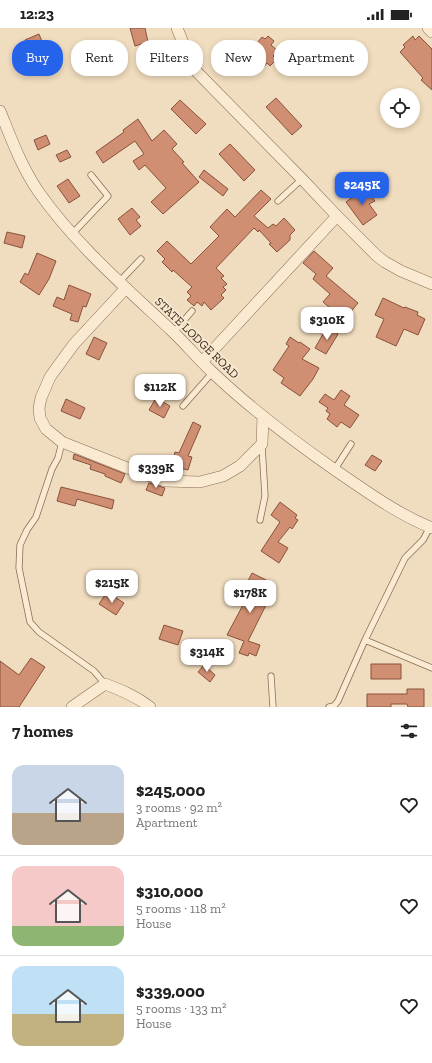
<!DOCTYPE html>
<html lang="en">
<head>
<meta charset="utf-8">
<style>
  body { margin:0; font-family:"Zilla Slab",serif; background:#f6f6f6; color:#222; height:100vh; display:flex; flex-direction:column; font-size:15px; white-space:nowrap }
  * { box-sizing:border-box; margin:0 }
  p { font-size:13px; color:#767676 }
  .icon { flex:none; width:22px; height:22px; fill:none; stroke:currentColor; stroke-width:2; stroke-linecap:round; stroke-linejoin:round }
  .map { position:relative; height:679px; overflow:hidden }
  .side { display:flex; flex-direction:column; background:#fff; flex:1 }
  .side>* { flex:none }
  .banner { position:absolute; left:12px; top:12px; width:408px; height:36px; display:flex; gap:8px }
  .tools { position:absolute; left:380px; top:60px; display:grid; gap:8px }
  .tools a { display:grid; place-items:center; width:40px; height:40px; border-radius:50%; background:#fff; box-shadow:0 2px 6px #0003; font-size:20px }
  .price { position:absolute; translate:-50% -34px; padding:0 9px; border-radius:8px; background:#fff; color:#222; font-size:13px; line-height:26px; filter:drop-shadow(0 1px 2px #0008) }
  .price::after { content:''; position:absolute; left:50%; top:24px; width:12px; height:9px; margin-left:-6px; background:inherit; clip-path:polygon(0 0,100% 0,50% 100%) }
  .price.on { background:#2563eb; color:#fff }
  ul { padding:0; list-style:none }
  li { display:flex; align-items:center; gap:12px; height:100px; padding:0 12px }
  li+li { border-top:1px solid #e0e0e0 }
  li span { display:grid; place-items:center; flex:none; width:112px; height:80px; border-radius:12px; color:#555 }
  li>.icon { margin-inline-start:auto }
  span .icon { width:48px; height:48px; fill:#fffc; stroke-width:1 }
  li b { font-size:17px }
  h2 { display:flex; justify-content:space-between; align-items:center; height:48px; padding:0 12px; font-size:17px }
  .tag { padding:0 14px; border-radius:16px; background:#fff; box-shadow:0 2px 6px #0003; font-size:14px; line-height:36px }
  .tag.on { background:#2563eb; color:#fff }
  .status { display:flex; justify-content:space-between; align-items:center; height:28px; padding:0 20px; background:#fff; direction:ltr }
  .status svg { height:11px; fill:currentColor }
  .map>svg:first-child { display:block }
</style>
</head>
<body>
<div class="status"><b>12:23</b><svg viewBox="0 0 49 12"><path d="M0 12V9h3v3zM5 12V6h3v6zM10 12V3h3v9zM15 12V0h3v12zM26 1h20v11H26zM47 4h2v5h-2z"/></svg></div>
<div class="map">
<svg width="432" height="679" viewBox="0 0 432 679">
  <rect width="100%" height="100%" fill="#f0dcbe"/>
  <!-- building -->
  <path fill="#d08f72" stroke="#89523b" d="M130 0H145L148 14 135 18Z
    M39 6 50 34 37 40 25 12Z
    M268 8 274 13 271 17 278 23 273 28 277 31 270 38 267 35 263 40 261 38 257 42 246 33 249 30 246 28 262 9 265 11Z
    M413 8 415 12 419 8 432 21V62L421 52 423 50 400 24 405 19 403 17Z
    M84 15 91 29 83 33 77 18Z
    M276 70 302 98 292 107 266 79Z
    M180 72 206 96 196 106 171 81Z
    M138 91 152 113 164 102 177 116 172 121 184 134 182 135 199 154 163 186 151 174 166 160 145 137 139 142 133 133 144 126 135 113 103 135 96 124 124 104 123 102Z
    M46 107 50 116 38 122 34 112Z
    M230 116 255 142 244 153 219 126Z
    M67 122 71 129 60 134 56 127Z
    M204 142 228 161 223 168 199 149Z
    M68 151 80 168 69 175 57 158Z
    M365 160 375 173 369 176 377 187 363 197 346 174Z
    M261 162 271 171 254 188 268 200 273 196 276 198 284 190 295 202 290 207V212L277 224 269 216 271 215 259 202 258 204 254 200 216 240 224 248 221 250 227 256 223 259 226 262 221 267 224 270 211 282 204 274 202 278 197 274 194 278 187 272 191 268 187 264 192 259 173 242 172 244 162 234 165 231 157 223 167 213 191 236 219 208 210 199 227 181 235 189Z
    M132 180 140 189 136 192 141 198 130 207 118 191Z
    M7 204 25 208 22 220 4 215Z
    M314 223 333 240 326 248 358 275 344 292 323 274 330 266 313 251 316 246 303 235Z
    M37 225 56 233 49 251 39 267 20 254 25 245 28 247Z
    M69 257 91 266 86 279 83 278 78 294 70 292 72 286 53 278 57 269 64 272Z
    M383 270 404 280 405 279 418 284 417 287 425 291 418 307 404 301 396 318 376 309 384 291 375 287Z
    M327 299 338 306 326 326 315 320Z
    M94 309 107 315 99 332 86 326Z
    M290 309 299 315 300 314 310 321 302 331 319 340 313 351 300 368 281 355 284 350 273 342 289 318 286 316Z
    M341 362 350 368 344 377 359 387 350 400 341 394 337 399 327 391 330 386 326 383 328 380 319 374 325 366 334 372Z
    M156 370 170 378 164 390 149 382Z
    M66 371 85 380 80 391 61 383Z
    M193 394 201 398 188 428 192 429 188 442 171 438 175 424 179 425Z
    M74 426 125 446 121 455 105 448V446L90 441 91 437 73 431Z
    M372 427 382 433 375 443 365 437Z
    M149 455 165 460 162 468 146 462Z
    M61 459 114 472 112 481 77 471 75 478 57 473Z
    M280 474 297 487 295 490 298 492 292 501 290 499 278 514 288 520 279 535 261 523 280 494 271 487Z
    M252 545 272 555 262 575 266 577 248 613 260 617 256 628 249 625 248 628 239 625 244 613 227 607 252 560 246 557Z
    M107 564 124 575 116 587 99 576Z
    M164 597 183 603 178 617 159 611Z
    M31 630 45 639 19 679H0V633L19 647Z
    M371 636H401V651H371Z
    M204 637 215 647 210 654 198 644Z
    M407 661H424V679H408L407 676H391V679H367V666H407Z"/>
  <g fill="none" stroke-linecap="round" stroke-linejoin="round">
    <defs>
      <path id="lane" d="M278 173 302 151
        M73 205 108 168 91 147
        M119 254 141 231
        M174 304 192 283
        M183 378 212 345
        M62 414 58 430 52 441 36 489 27 502 20 517 19 540 30 594 39 604 94 643 105 656
        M335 441 351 416
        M260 492 265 468 262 418
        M365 612 432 640
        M271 648 273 679
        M329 679 334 678 338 673 365 612 405 530 423 512 430 499"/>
      <path id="street" d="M177 0 193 40 302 151 337 188 377 228 385 234 401 243 432 256
        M428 0 432 4
        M0 83C11 110 21 138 38 163 75 216 125 259 172 303 186 316 198 331 212 344 250 380 292 412 335 442 366 463 397 486 432 500
        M126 260 74 316 50 349 41 370 39 380 40 390 46 401 62 414 130 441 165 453 200 454 223 448 240 438 262 416 263 388
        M202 334 337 188
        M72 679 105 656C121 662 136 668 150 679"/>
    </defs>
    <!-- lane casing -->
    <use href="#lane" stroke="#896c56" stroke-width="7"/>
    <!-- street casing -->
    <use href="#street" stroke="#896c56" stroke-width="12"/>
    <!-- lane -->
    <use href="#lane" stroke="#faead1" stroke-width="5.5"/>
    <!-- street -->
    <use href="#street" stroke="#faead1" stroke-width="11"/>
  </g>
  <g text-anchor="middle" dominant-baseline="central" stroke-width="4" stroke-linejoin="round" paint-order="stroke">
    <!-- street labels -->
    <g font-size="12" fill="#37261b" stroke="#f7e7ce">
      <text transform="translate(197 310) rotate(44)">STATE LODGE ROAD</text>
    </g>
  </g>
</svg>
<div class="tools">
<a><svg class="icon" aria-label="locate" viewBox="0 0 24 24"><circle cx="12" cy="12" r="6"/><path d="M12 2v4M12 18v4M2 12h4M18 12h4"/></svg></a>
</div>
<b class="price on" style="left:362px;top:178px">$245K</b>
<b class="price" style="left:327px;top:313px">$310K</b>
<b class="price" style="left:160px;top:380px">$112K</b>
<b class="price" style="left:156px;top:461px">$339K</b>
<b class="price" style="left:112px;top:576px">$215K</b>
<b class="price" style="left:250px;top:586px">$178K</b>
<b class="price" style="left:207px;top:645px">$314K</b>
<div class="banner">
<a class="tag on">Buy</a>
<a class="tag">Rent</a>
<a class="tag">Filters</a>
<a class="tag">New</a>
<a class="tag">Apartment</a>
</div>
</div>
<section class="side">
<h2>7 homes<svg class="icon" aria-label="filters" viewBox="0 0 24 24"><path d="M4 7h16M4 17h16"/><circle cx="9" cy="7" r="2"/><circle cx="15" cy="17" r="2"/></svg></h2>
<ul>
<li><span style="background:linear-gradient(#c9d6e8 60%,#b9a48a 0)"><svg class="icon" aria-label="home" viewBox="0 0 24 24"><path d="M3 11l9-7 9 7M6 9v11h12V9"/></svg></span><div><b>$245,000</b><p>3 rooms · 92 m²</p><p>Apartment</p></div><svg class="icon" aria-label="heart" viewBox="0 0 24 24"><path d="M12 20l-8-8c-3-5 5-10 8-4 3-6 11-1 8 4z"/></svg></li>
<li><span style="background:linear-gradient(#f6c9c9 75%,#8fb573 0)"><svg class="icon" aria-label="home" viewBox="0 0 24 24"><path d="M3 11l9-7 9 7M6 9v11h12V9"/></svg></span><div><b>$310,000</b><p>5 rooms · 118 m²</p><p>House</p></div><svg class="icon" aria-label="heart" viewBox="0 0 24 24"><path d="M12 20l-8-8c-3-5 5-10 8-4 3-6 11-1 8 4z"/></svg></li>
<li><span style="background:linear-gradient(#bfe0f5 60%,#c2b280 0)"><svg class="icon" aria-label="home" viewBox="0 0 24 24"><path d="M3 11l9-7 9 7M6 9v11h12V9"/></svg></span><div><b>$339,000</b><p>5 rooms · 133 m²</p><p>House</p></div><svg class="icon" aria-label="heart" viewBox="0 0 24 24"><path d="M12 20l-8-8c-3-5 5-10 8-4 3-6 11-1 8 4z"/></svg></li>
</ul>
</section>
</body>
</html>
